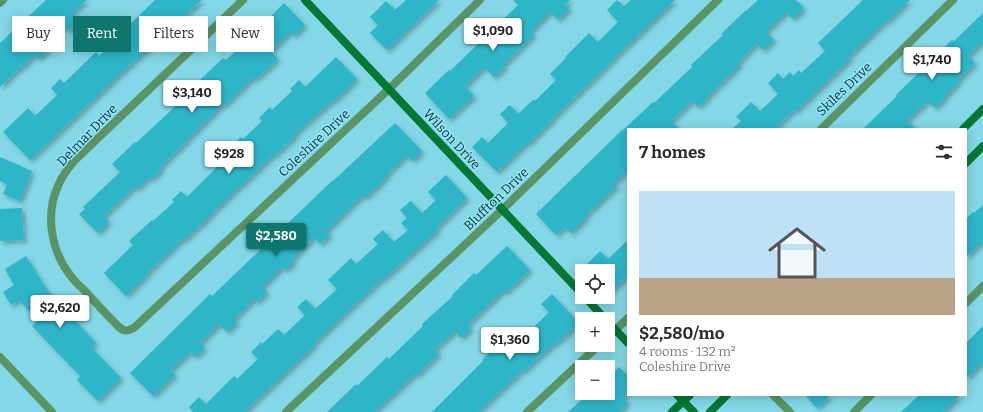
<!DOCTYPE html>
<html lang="en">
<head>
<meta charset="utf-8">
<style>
  body { margin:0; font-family:Bitter,serif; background:#f2f2f3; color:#2b2b33; height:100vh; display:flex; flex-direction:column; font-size:15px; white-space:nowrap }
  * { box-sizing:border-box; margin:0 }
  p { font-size:13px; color:#7c7c81 }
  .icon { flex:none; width:22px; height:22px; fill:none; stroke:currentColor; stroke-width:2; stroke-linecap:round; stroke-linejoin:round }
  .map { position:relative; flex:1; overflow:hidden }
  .details { position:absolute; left:627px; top:128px; width:340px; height:268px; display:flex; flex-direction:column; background:#fff; border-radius:0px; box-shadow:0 2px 10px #0003 }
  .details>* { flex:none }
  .top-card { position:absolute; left:12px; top:16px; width:380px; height:36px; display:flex; gap:8px }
  .fabs { position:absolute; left:575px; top:264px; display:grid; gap:8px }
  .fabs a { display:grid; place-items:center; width:40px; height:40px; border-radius:0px; background:#fff; box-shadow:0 2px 10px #0003; font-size:20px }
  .price { position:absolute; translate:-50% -34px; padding:0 9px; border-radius:4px; background:#fff; color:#222; font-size:13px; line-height:26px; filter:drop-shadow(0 1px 2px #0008) }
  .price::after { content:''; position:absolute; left:50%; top:24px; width:12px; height:9px; margin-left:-6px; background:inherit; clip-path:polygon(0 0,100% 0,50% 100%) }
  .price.active { background:#0f766e; color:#fff }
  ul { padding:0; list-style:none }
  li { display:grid; align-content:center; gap:8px; height:212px; padding:0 12px }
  li span { display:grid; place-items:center; height:124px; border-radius:0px; color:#555 }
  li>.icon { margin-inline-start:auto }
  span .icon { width:72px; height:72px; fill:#fffc; stroke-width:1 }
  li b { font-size:17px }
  h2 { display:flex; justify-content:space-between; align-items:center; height:48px; padding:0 12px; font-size:17px }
  .pill { padding:0 14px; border-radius:0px; background:#fff; box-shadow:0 2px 10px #0003; font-size:14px; line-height:36px }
  .pill.active { background:#0f766e; color:#fff }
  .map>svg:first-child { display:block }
</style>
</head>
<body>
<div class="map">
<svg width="983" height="412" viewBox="0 0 983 412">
  <defs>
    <filter id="shadow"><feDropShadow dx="3" dy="3" stdDeviation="2" flood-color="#0004"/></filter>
  </defs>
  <rect width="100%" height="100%" fill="#83d7e6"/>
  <!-- building -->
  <path fill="#2fb5c8" filter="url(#shadow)" d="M46 0H87L72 13 79 21 68 31 64 27 45 45 49 49 39 59 35 55 23 67 22 66 0 87V43Z
    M155 0H202L118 76 30 160 3 132 28 108 35 116 57 95 51 88 60 79 64 83 96 52 99 56 119 37 114 32 125 22 128 26Z
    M406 0H439L387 50 370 33 378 25 370 17 386 1 395 10Z
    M513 0H570L565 5 569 9 558 20 550 12 530 32 534 35 503 65 505 67 494 77 484 67 465 86 474 96 449 119 425 93 449 70 450 71 518 5Z
    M617 0 624 6 631 0H675L614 58V59L553 118V119L528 144 527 143 497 172 472 147 482 137 488 143 508 123 500 114 510 105 518 114 534 99 535 101 556 80 550 74 566 58 565 57 589 33 598 42 618 22 607 10Z
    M758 0H796L804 8 793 19 786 12 766 32 774 40 763 50 756 44 738 63 740 65 707 97 708 98 698 107 692 101 671 121 679 129H628V170L614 183 617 186 585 216 587 217 571 233 565 227 556 235 536 214 622 130H623L653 102 654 103 692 67 691 65 723 35 721 34 745 11H746Z
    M863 0H910L888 21 887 20 849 56 851 58 795 112 794 110 774 129H732L741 121 736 117 751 102 760 111 778 94 768 83 778 73 783 79 790 72 793 76 799 70 801 73 825 51 818 43Z
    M284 3 305 25 294 36 290 32 271 51 278 59 255 80 253 78 224 106 223 104 187 140H188L160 167 162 169 151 180 149 177 137 189 134 187 104 216 109 222 98 233 79 214 85 209 83 207 120 172 112 164 135 142 136 143 165 116 201 82 200 80 223 58 226 60 262 27 261 26Z
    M983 13V41L968 56 975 63 958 80 959 82 945 96 946 97 935 108 928 101 907 120 916 129H863L897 96 896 95 952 40 954 41Z
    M336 57 357 79 334 101 333 100 295 134 296 135 274 156 273 155 241 186V185L207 218V219L184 240 183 239 147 273 148 274 126 296 104 273 133 245 129 241 152 220 153 221 174 202 172 200 181 191 187 197 220 164 217 160 241 137 243 139 262 121 259 118 270 107 272 110 292 91 290 89 299 80 305 87Z
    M395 123 422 151 412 161 407 155 387 174 388 176 365 198 363 195 326 231 330 235 320 244 314 237 292 259 294 262 286 270 282 267 262 287 267 292 257 302 254 299 234 319 237 322 227 332 219 324 200 343 205 348 195 357 190 352 171 370 175 375 153 396 130 373 210 294 212 296 333 180V181Z
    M0 157 32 171 20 201 3 194 7 184 0 181Z
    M446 175 467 198 436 228 438 230 384 279 383 278 314 343 316 344 244 412H193L189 407 199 397 206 404 234 376 237 379 258 359 251 352 261 342 262 344 278 329 284 335 305 315 297 307 306 299 315 309 337 289 328 280 351 258 356 264 378 244 373 239 383 230 394 242 408 230 401 223 407 218 400 210 411 201 422 213 436 200 428 192Z
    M983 205V241L966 257V219L973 212 974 213Z
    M22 208 24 240 0 241V209Z
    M628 240V275L608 294V271H590L585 266 600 251 608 259Z
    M507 246 530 270 505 293 503 291 468 324 471 328 461 338 455 331 435 349 439 354 416 376 415 374 374 412H327L356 384 357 386 387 357 389 359 423 326 422 324 453 296 452 295 474 273 476 275Z
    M26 256 48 291 96 343 91 347 121 378 98 401 77 380 80 376 32 326 38 321 19 300 11 305 3 292 14 285 5 269Z
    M552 294 579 323 556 344 555 343 524 371 523 370 478 412H432L483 361 482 360 492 350 495 354 525 326 530 331 549 312 541 304Z
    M983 326V362L966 379V343Z
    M619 367 628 376V393L623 398 628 403 619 412H568L589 393H608V377Z
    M805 395H831L817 408Z
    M919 395H960L943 412H901Z"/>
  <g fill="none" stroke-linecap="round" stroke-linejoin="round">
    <!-- street -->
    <path stroke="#5a9366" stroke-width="8" d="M243 0 75 160C68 168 62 176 58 186 45 215 51 250 70 275 74 281 80 286 85 291 95 302 105 313 116 324 123 332 127 332 135 327L389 89 480 0
      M0 3 3 0
      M821 129 953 0
      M966 303 983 286
      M608 337 628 318
      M0 357 52 412
      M773 395 790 412
      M286 412 502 210 718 0
      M527 412 599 345
      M854 412 871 395"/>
    <!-- secondary -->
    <path stroke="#047734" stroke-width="8" d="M305 0 582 294
      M963 129 983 109
      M966 163 983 146
      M585 297 605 319
      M608 322 628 343
      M677 395 694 412
      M672 412 690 395
      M710 412 727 395"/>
  </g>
  <g text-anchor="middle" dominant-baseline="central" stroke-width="3" stroke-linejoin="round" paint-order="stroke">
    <!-- street labels -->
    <g font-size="13" fill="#13373d" stroke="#90e4f3">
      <text transform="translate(844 89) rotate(-44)">Skiles Drive</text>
      <text transform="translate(87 135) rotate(-46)">Delmar Drive</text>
      <text transform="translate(452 139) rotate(47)">Wilson Drive</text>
      <text transform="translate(314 143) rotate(-43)">Coleshire Drive</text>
      <text transform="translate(496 199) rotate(-44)">Bluffton Drive</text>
    </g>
  </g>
</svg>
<div class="fabs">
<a><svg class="icon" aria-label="locate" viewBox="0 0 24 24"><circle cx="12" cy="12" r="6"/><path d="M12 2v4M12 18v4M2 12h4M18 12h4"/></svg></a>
<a>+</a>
<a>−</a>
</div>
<b class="price" style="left:493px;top:52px">$1,090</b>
<b class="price" style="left:932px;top:81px">$1,740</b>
<b class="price" style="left:192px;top:114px">$3,140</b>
<b class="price" style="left:229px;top:175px">$928</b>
<b class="price active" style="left:276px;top:257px">$2,580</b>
<b class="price" style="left:60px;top:329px">$2,620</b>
<b class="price" style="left:510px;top:361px">$1,360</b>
<div class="top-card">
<a class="pill">Buy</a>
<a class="pill active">Rent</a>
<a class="pill">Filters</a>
<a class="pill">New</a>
</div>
<section class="details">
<h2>7 homes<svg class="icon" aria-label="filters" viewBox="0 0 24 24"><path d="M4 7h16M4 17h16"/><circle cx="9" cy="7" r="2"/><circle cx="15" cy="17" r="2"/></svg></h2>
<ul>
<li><span style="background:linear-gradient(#bfe0f5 70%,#b9a48a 0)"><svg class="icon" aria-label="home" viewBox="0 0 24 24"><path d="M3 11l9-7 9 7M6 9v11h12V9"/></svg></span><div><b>$2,580/mo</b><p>4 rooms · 132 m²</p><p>Coleshire Drive</p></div></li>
</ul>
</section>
</div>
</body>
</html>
